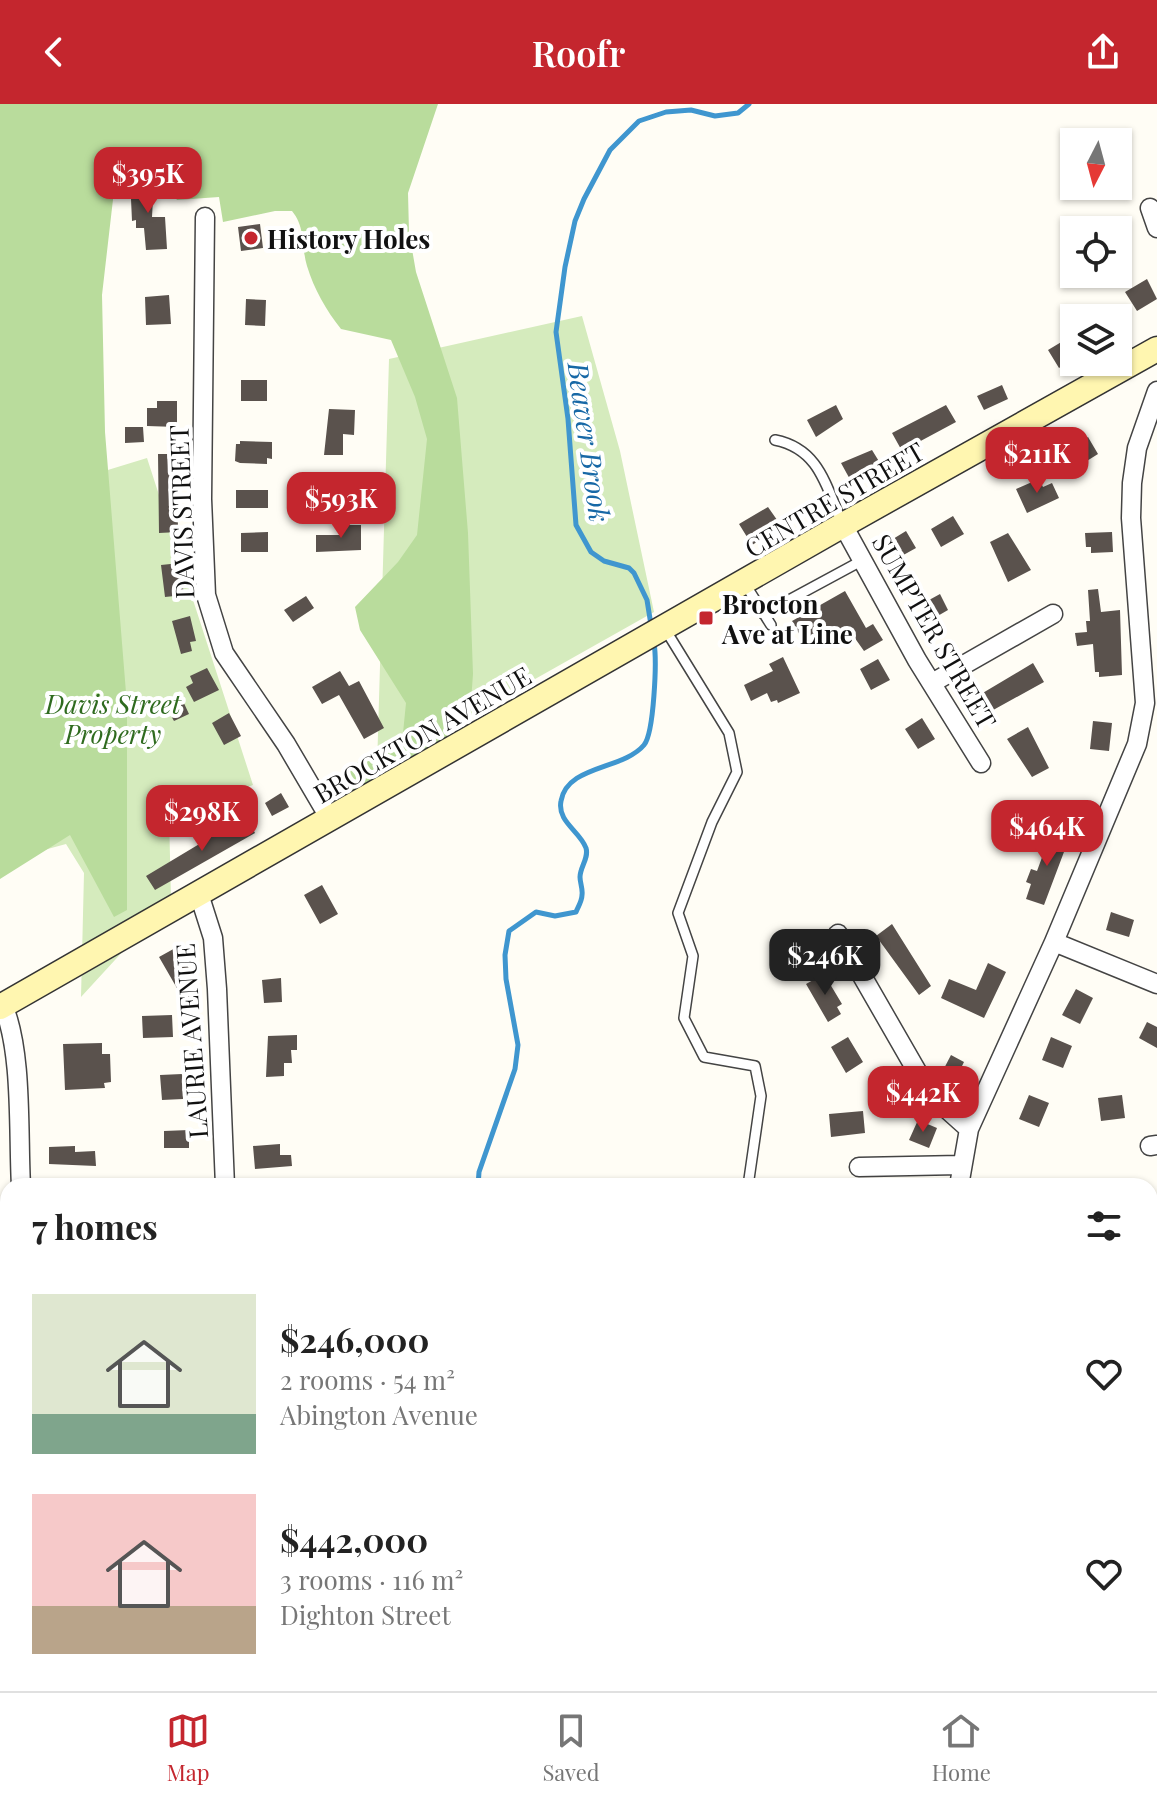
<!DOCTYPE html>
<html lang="en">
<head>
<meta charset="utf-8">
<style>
  body { margin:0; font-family:"Playfair Display",serif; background:#f6f6f6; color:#222; height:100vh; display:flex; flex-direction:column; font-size:30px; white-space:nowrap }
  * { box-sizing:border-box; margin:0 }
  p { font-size:26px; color:#767676 }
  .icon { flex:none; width:44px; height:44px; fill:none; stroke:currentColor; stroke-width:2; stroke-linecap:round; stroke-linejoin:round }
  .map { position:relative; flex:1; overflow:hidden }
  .details { position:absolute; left:0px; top:1074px; width:1158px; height:514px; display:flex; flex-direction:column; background:#fff; border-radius:24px 24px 0 0; box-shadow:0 2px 6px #0004 }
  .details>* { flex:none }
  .needle { width:52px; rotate:186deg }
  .tools { position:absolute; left:1060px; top:24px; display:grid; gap:16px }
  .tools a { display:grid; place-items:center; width:72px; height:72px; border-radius:0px; background:#fff; box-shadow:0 2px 6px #0004; font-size:40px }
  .price { position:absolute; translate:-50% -68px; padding:0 18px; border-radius:16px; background:#c4262e; color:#fff; font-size:26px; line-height:52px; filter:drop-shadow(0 2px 4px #0008) }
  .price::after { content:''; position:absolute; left:50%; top:48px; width:24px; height:18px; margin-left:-12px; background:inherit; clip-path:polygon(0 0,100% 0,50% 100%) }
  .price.current { background:#222; color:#fff }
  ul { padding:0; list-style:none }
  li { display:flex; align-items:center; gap:24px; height:200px; padding:0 32px }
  li span { display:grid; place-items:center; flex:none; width:224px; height:160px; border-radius:0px; color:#555 }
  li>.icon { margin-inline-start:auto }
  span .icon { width:96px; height:96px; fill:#fffc; stroke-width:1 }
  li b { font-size:34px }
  h2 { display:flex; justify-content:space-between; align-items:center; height:96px; padding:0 32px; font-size:34px }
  header { display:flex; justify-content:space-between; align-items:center; height:104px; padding:0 32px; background:#c4262e; color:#fff; font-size:36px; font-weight:600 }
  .tab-bar { display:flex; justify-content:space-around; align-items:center; height:112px; border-top:2px solid #e0e0e0; background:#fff; font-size:22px; color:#767676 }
  .tab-bar a { display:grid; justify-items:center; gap:4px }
  .tab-bar .current { color:#c4262e }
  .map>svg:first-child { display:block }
</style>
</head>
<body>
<header><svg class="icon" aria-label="back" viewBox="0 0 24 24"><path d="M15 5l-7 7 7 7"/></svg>Roofr<svg class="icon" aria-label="share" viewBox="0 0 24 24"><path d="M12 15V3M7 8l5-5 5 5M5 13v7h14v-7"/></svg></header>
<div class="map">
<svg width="1157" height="1587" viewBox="0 0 1157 1587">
  <rect width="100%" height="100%" fill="#fffdf5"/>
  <!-- green -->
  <path fill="#d5ebbd" d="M582 212 620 347 654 508 377 664 389 255Z
    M147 354 253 681 169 711 171 795 81 893 84 769 66 740 0 758V399Z"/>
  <!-- forest -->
  <path fill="#b9dc9c" d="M0 0H438L408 89 409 128 416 168 457 294 468 429 473 570 470 611 446 633 332 699 322 682C350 665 375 645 403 629L406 599 360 526 355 503 398 458 417 431 427 335 415 293 391 236 341 225C326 206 314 185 307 162 301 142 306 124 292 107H275L223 118 219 93 177 96C162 73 140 63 115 78L102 191 105 328 127 601V806L114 813 70 731 0 775Z"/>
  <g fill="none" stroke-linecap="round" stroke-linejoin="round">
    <!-- stream -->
    <path stroke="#3f96cf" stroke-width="5" d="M651 521 647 496 634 469 629 464 604 457 591 448 576 421 568 315 556 228 565 163 575 117 584 95 610 46 639 17 666 8 691 6 715 12 738 9 749 0
      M478 1082 479 1068 515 965 518 941 506 875 505 851 509 827 536 808 555 812 576 808C578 803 582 797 582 791 583 785 580 779 580 773 580 763 589 754 586 744 580 727 557 718 561 697 567 661 623 666 644 641 654 629 657 557 654 539
      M474 1587V1580"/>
  </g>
  <!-- building -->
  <path fill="#5a524d" d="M135 75 154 77 152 113H165L167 145 146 146 144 124H136V116L132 117 131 95Z
    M260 120 263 144 241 147 238 123Z
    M1147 175 1157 195 1137 207 1125 188Z
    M169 191 171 220 146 221 145 193Z
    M246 195 266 196 265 222 245 221Z
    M1068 234 1074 244V254L1059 264 1048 246Z
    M241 276H267V297H241Z
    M1002 281 1008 295 984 306 977 292Z
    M157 297H177V323L147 322V304H157Z
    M836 301 843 315 816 333 807 316Z
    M946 301 956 318 902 347 892 329Z
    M329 305 355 306 354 331 343 330V351H324Z
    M125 323H143L144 338 125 339Z
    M1088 333 1098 350 1074 365 1064 347Z
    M240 337 272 338V355L267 354V360L240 359 235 357 236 340H240Z
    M872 346 880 359 868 367 871 372 852 379 841 359Z
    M158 350H177L178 428 159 429Z
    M1039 375 1043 383 1052 379 1059 394 1027 409 1016 385Z
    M236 386H268V404H236Z
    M768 403 782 423 752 441 739 420Z
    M953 412 964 430 941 443 931 425Z
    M342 421H361V446L316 448V431H342Z
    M906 427 916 444 898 454 888 438Z
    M268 428V448H241V429Z
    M1112 428 1113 448 1091 449V443H1086L1085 429Z
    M1008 429 1031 466 1008 478 990 438Z
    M180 459 184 491 165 493 161 461Z
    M1098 485 1101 508 1120 506 1122 571 1099 573V568H1095L1093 540 1077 542 1075 529 1087 528 1086 517H1090L1088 486Z
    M845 487 866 524 873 520 883 536 864 547 847 523 806 542 792 517Z
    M940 490 948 506 929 517 920 501Z
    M306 492 314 504 293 518 284 506Z
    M190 512 196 537 190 538 192 547 181 550 172 517Z
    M783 553 800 589 778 599 777 596 771 598 767 589 751 597 744 581 773 567 769 560Z
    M878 555 890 576 871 586 860 565Z
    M1033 559 1044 578 986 610 976 593Z
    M207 564 219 586 194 598 186 583 193 579 190 572Z
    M340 567 349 582 359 577 384 624 364 635 339 591 322 600 312 583Z
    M182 595 189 610 174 617 166 603Z
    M229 609 241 632 224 641 212 619Z
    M922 614 935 635 918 645 905 625Z
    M1093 617 1112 619 1109 647 1090 645Z
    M1028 623 1049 664 1032 673 1007 635Z
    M281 689 289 703 272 712 265 699Z
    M246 712 255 729 155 786 146 772Z
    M1052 726 1070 732 1044 801 1026 795 1031 780 1026 778 1031 765 1037 767Z
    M322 781 338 810 320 820 304 791Z
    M1111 808 1134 816 1129 833 1106 826Z
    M892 820 931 882 919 891 876 832Z
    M177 843 192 870 189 872 199 901 185 906 178 886 159 853Z
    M988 859 1006 868 984 914 941 894 949 875 976 886Z
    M824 870 842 900 837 903 841 910 828 918 806 880Z
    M281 874 282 898 264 899 262 876Z
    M1076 885 1093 894 1080 920 1062 911Z
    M172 911 173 933 143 934 142 912Z
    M1147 918 1157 923V944L1139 934Z
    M297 931V946H291L292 959H284V972L266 973 268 932Z
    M848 933 863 958 846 969 831 943Z
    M1051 933 1072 942 1063 964 1042 956Z
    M102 939V950H110L111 978 104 979 105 984 65 986 63 940Z
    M951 951 964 958 957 972 964 976 958 987 938 976Z
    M182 970 183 995 162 996 160 971Z
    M1029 991 1049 999 1039 1023 1019 1015Z
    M1122 991 1125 1014 1101 1017 1098 994Z
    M863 1007 865 1029 831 1033 829 1010Z
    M918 1016 937 1024 929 1044 909 1036Z
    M189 1026V1044H164V1027Z
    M280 1040V1051H291L292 1062 255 1065 253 1042Z
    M75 1042V1048L95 1047 96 1062 49 1060V1043Z"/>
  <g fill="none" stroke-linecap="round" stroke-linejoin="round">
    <defs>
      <path id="service" d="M775 336C820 345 826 383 843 421
        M745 480 771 521
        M763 510 863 456
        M665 525 729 629 737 668 712 718 678 809 693 852 684 914 704 953 755 962 761 992 748 1082
        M820 1580 821 1587"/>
      <path id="minor" d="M1150 104 1157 124
        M205 113 202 395 206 491 224 549 286 640 330 715
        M843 421 917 556 981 659
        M932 579 1053 510
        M199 790 213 834 217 885 225 1082
        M838 830 930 990 969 1025
        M1054 838 1157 880
        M3 901C23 948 18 1030 21 1082
        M1150 1042 1157 1041
        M859 1063 960 1061
        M959 1082 969 1025 1054 838 1137 640 1145 599 1131 414 1132 379 1137 344 1157 287
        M1150 1379H1157
        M1150 1547H1157
        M980 1580V1587"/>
      <path id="secondary" d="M0 903 843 421 1157 245"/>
    </defs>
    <!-- service casing -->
    <use href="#service" stroke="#444" stroke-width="12"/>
    <!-- minor casing -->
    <use href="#minor" stroke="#444" stroke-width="21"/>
    <!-- secondary casing -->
    <use href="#secondary" stroke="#333" stroke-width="27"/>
    <!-- service -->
    <use href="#service" stroke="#fff" stroke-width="9"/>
    <!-- minor -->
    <use href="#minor" stroke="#fff" stroke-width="18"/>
    <!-- secondary -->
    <use href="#secondary" stroke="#fff6b0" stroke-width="24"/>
  </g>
  <!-- markers -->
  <g fill="#c4262e" stroke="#fff" stroke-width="3">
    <circle cx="251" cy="134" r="8"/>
    <rect x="698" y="506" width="16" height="16" rx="4"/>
  </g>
  <g text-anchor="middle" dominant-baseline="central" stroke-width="8" stroke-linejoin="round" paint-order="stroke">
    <!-- poi labels -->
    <g font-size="26" font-weight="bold" fill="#111" stroke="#fff" text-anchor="start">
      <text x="267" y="134">History Holes</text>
      <text x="722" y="499">Brocton<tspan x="722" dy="30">Ave at Line</tspan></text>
    </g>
    <!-- street labels -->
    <g font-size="26" fill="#111" stroke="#fff">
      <text transform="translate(834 395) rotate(-30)">CENTRE STREET</text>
      <text transform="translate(181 408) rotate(-92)">DAVIS STREET</text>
      <text transform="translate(935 527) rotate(60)">SUMPTER STREET</text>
      <text transform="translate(422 630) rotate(-30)">BROCKTON AVENUE</text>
      <text transform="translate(191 937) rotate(-94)">LAURIE AVENUE</text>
    </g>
    <!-- park labels -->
    <g font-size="26" font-style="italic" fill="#2f6b1f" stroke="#fff">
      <text x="113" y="599">Davis Street<tspan x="113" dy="30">Property</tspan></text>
    </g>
    <!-- water labels -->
    <g font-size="28" font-style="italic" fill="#1768a6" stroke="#fff">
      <text transform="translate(590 338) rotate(82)">Beaver Brook</text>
    </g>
  </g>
</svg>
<div class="tools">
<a><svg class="needle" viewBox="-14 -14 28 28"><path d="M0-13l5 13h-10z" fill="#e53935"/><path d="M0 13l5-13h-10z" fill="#767676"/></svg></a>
<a><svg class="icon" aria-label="locate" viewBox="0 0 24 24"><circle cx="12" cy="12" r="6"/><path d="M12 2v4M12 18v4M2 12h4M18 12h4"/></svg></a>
<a><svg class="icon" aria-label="layers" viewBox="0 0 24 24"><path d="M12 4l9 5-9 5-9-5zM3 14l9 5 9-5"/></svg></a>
</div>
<b class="price" style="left:148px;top:111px">$395K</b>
<b class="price" style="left:1037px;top:391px">$211K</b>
<b class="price" style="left:341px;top:436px">$593K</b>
<b class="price" style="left:202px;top:749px">$298K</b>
<b class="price" style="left:1047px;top:764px">$464K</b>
<b class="price current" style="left:825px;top:893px">$246K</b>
<b class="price" style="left:923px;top:1030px">$442K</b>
<section class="details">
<h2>7 homes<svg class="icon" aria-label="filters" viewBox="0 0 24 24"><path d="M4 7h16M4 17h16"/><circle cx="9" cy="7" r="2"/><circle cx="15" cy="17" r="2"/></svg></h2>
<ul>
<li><span style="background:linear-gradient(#dfe7d0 75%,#7fa58c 0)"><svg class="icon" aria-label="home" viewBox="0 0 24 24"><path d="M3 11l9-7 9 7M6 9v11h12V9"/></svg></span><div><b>$246,000</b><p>2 rooms · 54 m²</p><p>Abington Avenue</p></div><svg class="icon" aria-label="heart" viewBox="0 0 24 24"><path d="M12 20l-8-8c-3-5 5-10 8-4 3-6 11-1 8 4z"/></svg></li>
<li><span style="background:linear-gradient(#f6c9c9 70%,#b9a48a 0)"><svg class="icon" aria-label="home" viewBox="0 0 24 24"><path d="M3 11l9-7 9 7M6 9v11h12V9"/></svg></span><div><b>$442,000</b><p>3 rooms · 116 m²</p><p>Dighton Street</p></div><svg class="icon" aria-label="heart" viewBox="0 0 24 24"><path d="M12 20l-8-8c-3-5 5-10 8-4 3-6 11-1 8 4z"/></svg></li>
</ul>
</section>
</div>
<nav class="tab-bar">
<a class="current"><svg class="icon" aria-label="map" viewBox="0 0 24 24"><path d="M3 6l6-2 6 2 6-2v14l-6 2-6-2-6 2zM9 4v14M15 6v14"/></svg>Map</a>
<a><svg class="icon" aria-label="saved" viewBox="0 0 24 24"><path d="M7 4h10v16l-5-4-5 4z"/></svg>Saved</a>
<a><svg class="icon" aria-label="home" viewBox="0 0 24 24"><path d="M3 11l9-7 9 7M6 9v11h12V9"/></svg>Home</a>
</nav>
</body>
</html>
